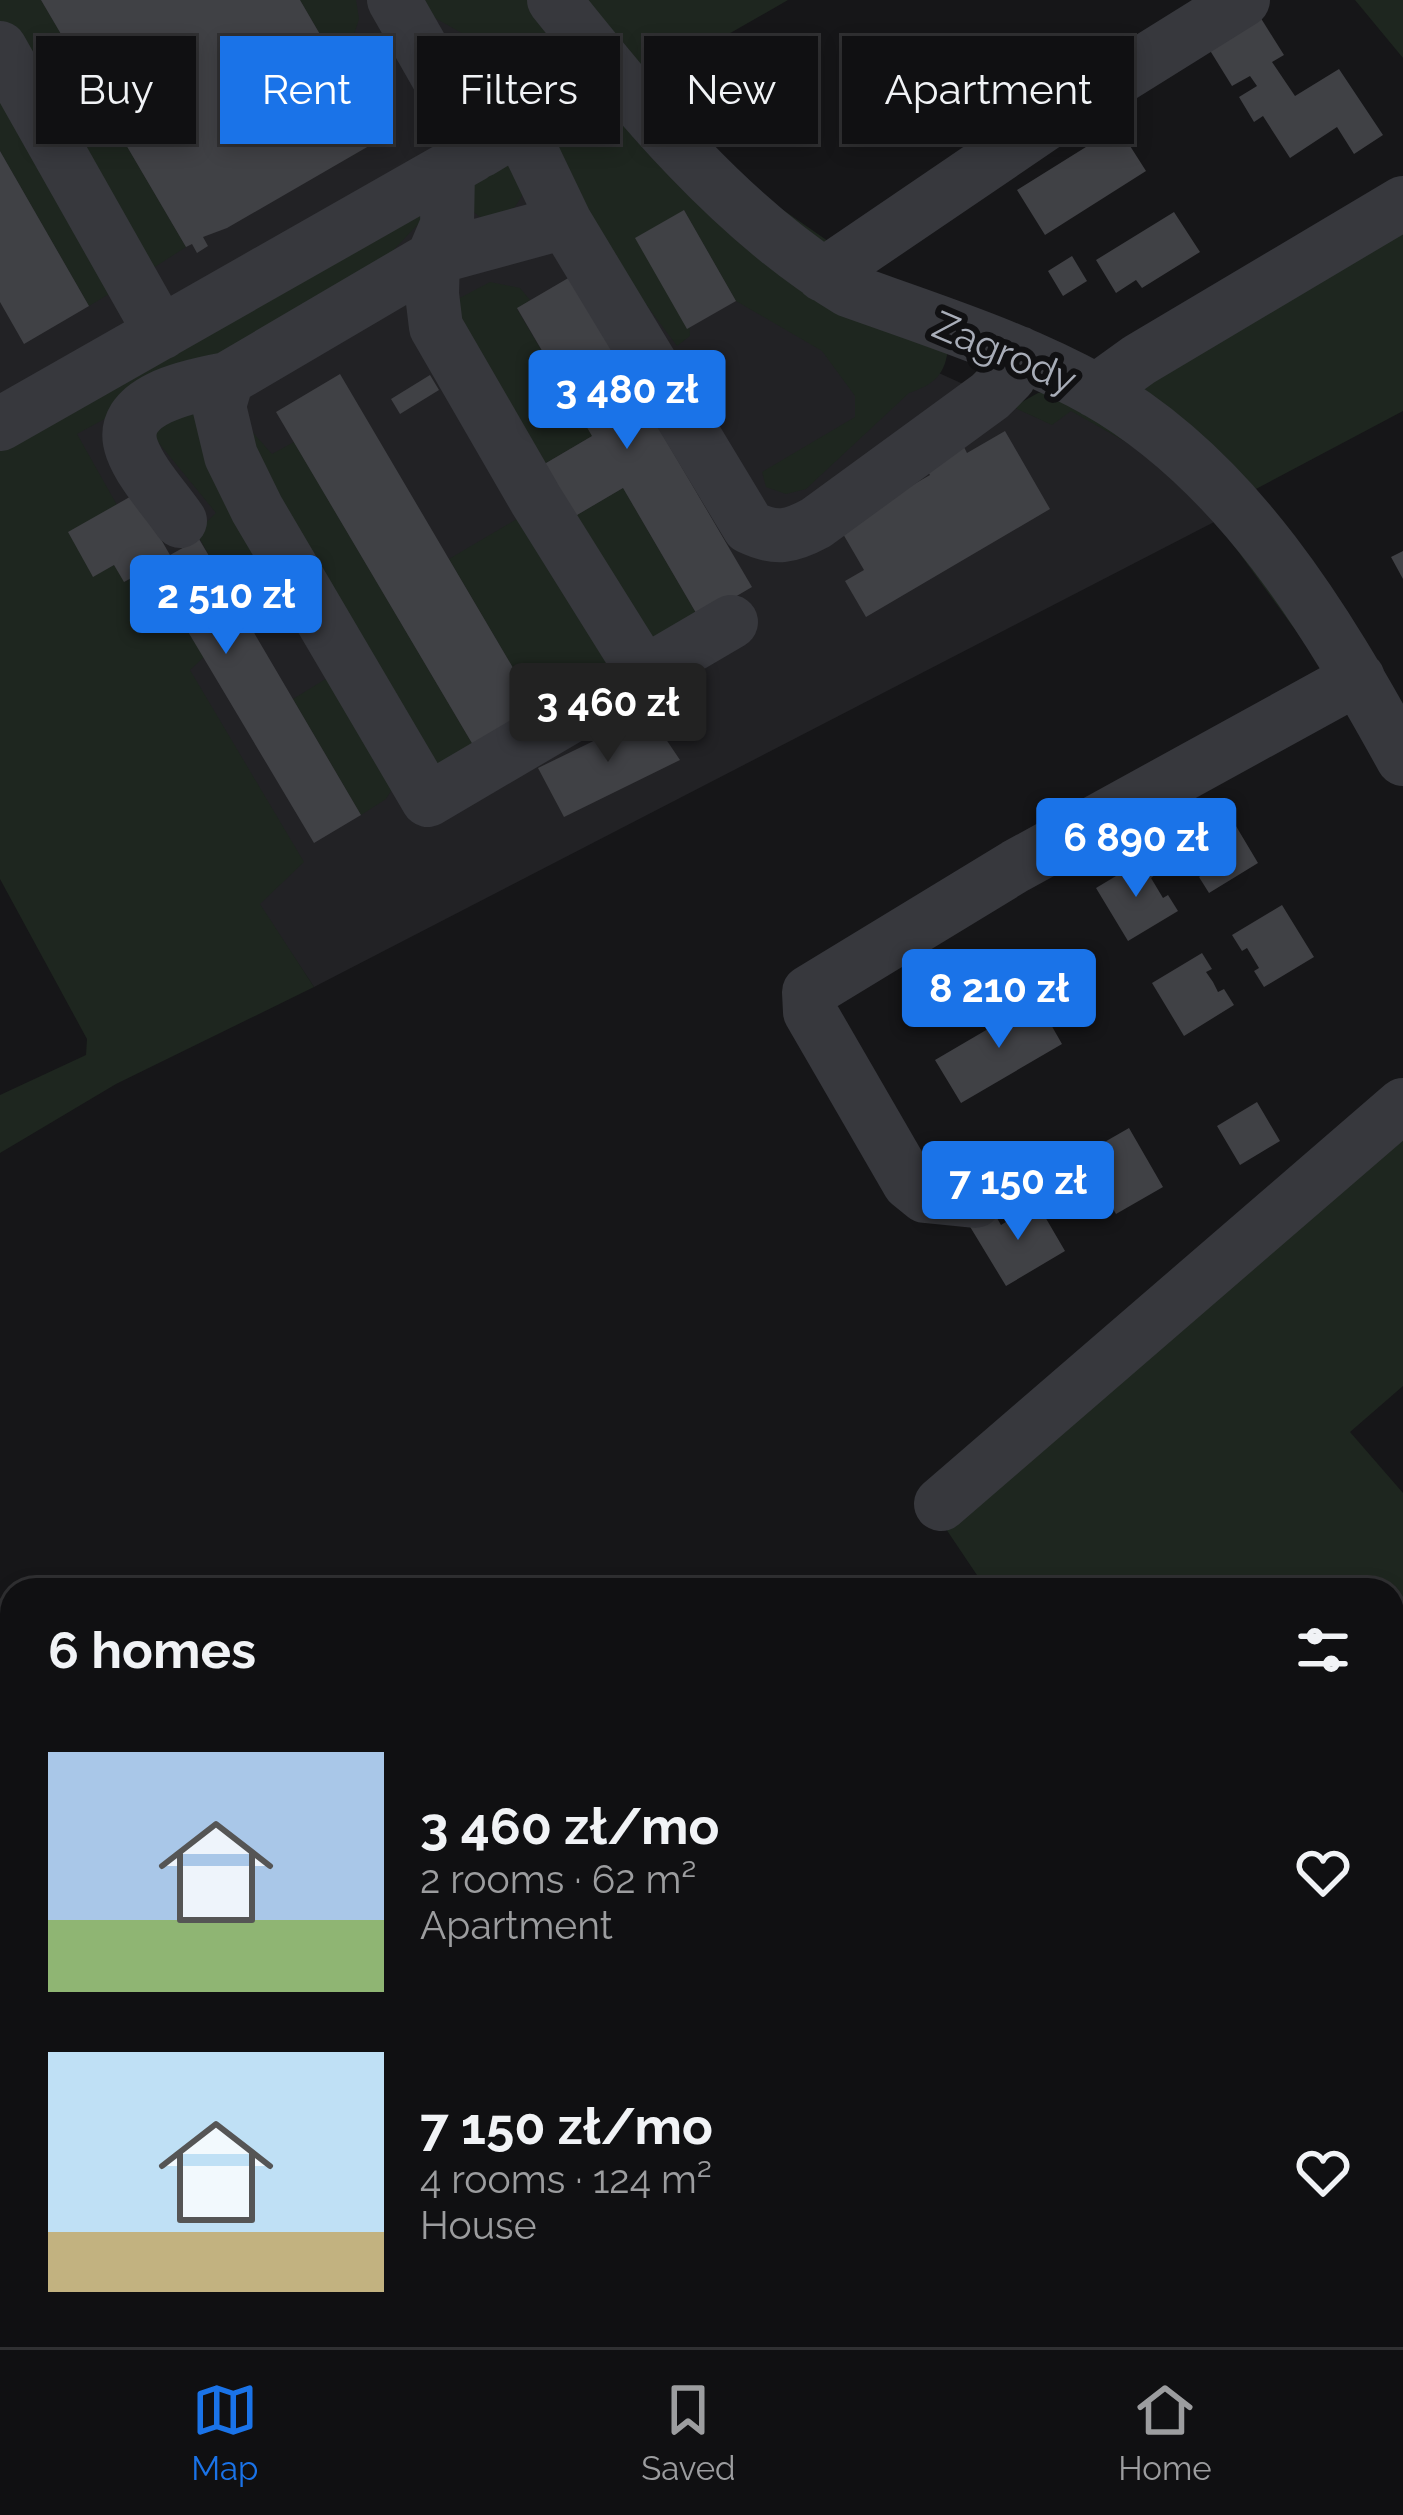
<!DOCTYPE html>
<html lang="en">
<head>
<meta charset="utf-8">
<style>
  body { margin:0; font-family:Raleway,sans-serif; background:#19191b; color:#f1f3f6; height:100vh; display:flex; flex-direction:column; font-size:45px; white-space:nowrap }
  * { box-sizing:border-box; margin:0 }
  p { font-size:39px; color:#9c9d9f }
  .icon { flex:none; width:66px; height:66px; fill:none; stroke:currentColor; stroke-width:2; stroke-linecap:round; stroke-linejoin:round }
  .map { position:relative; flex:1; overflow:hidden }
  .sheet { position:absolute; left:0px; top:1578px; width:1404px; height:771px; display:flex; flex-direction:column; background:#101012; border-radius:36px 36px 0 0; box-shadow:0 6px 18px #0003,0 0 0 3px #303032 }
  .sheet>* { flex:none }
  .banner { position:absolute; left:36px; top:36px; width:1332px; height:108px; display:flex; gap:24px }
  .price { position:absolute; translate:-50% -102px; padding:0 27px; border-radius:12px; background:#1a73e8; color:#fff; font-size:39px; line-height:78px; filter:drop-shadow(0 3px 6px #0008) }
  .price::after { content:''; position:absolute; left:50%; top:72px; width:36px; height:27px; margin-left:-18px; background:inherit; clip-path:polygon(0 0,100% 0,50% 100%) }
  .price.selected { background:#222; color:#fff }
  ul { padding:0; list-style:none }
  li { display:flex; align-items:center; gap:36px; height:300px; padding:0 48px }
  li span { display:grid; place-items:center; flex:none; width:336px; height:240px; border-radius:0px; color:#555 }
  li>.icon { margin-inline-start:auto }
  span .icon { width:144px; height:144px; fill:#fffc; stroke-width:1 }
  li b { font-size:51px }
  h2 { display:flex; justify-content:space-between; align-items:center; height:144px; padding:0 48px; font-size:51px }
  .pill { padding:0 42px; border-radius:0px; background:#101012; box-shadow:0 6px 18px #0003,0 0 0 3px #303032; font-size:42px; line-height:108px }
  .pill.selected { background:#1a73e8; color:#fff }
  .tabs { display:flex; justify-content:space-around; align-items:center; height:168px; border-top:3px solid #303032; background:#101012; font-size:33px; color:#9c9d9f }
  .tabs a { display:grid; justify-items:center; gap:6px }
  .tabs .selected { color:#1a73e8 }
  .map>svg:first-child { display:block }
</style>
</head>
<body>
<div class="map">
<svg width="1403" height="2347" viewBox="0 0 1403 2347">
  <rect width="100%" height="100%" fill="#161618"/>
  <!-- built -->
  <path fill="#222225" d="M0 0H503L544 52 685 190 908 359 1051 424 1071 410 1142 451 1216 521 314 987 0 516Z"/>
  <!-- green -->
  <path fill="#1e261f" d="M0 0H41L186 247 147 272 0 25Z
    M300 0H356L359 19 351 44 332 55Z
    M422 0H538L554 34 544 52 499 54 435 18Z
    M570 0H788L650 79 746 184 838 248 820 256C722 184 645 96 570 0Z
    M1355 0H1403V58Z
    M0 70 109 294 89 306 0 151Z
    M621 105 948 347C946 374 934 385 909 393L806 489 786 494 766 487 762 472 855 417V396L822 351 736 301 684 210 690 336 677 346 586 224 545 145Z
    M508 158 523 194 515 207 483 219 472 211 473 178Z
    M421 210 427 215 382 262 237 347 77 434 117 505 69 533 93 576 114 565 125 582 150 568 204 657 190 670 304 862 260 904 314 987 116 1084 0 1153V1095L86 1055 87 1039 0 879V451Z
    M1403 212V411L1256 489 1132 380Z
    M490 282 520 288 530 300 517 309 592 436 541 466 454 332 456 300Z
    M1054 390 1076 395 1225 516 1323 668 1216 521 1142 451 1071 411 1052 425 1013 407 1038 393Z
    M196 409 268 558 226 586 196 532 216 513 149 431Z
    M240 418 272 454 294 442 476 750 435 765 404 737Z
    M623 488 699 618 651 645 572 518Z
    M527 513 618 659 539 712 449 559Z
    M337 672 394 786 386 799 361 815 293 699Z
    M1403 1121V1386L1350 1432 1403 1493V1680L1392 1685V1590H987L942 1523Z"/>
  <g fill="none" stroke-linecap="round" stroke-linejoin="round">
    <!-- stream -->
    <path stroke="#2c353c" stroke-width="12" d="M0 1930 12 1937"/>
  </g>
  <!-- building -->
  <path fill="#404145" d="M41 0H300L381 139 227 228 203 237 208 246 197 253 192 244 186 247Z
    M1257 12 1284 55 1272 62 1295 96 1339 69 1383 135 1354 154 1337 127 1290 158 1263 116 1254 122 1239 97 1257 86 1250 76 1232 86 1206 44Z
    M1118 127 1146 171 1045 235 1017 190Z
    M0 151 89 306 24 344 0 302Z
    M684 210 736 301 687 329 635 238Z
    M1174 212 1200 252 1142 288 1136 280 1116 293 1096 260Z
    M1072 256 1087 281 1063 296 1048 271Z
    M570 277 752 587 699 618 623 488 572 518 541 466 592 436 517 308Z
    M340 374 539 712 476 750 276 412Z
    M430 375 439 390 400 414 391 399Z
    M1005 431 1050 509 866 617 845 581 864 570 839 527 930 475 924 465 962 443 967 453Z
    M135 494 170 555 199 539 361 815 314 843 150 568 124 582 114 565 93 577 68 532Z
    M1403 551V579L1391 557Z
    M649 714 680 760 564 817 538 768Z
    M1227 811 1258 863 1209 893 1199 877 1204 873 1192 853 1187 856 1177 840Z
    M1146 858 1156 874 1151 878 1163 898 1168 895 1178 911 1128 941 1096 888Z
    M1282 905 1314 957 1264 987 1254 971 1259 968 1247 948 1242 951 1232 935Z
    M1202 953 1212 969 1206 972 1213 982 1218 992 1224 989 1234 1005 1184 1036 1152 983Z
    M1037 1000 1062 1044 961 1103 935 1060 1005 1019 1002 1014 1015 1006 1018 1012Z
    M1257 1102 1280 1141 1240 1165 1217 1126Z
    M1129 1128 1163 1187 1116 1214 1082 1155Z
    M1037 1203 1065 1251 1006 1286 969 1225 993 1211 1001 1225Z"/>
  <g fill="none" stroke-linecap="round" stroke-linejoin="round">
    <!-- path -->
    <path stroke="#3d3f44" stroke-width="8" stroke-dasharray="6 9" stroke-linecap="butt" d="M1392 2246 1403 2244
      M809 2347 832 2337"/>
    <!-- minor -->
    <path stroke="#37383d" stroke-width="54" d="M394 0 480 151 612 72
      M554 0C639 106 731 219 848 290 932 320 1017 347 1095 390 1237 470 1327 621 1403 759
      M0 48 161 333
      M448 170 447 225 433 258 227 379 219 406 231 456 257 509 428 800 644 673 536 500 436 327 432 294 433 258 565 222 520 128
      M565 222 749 527C776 540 790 537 816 523L990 396 1009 377 1019 353
      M823 275 1057 116 1243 0
      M1096 391 1139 360 1403 203
      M0 424 473 155
      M180 521C165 499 141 474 132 449 114 399 195 385 227 379
      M644 673 731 622
      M975 1201 925 1196 909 1183 810 1012 809 992 1016 866 1358 678
      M941 1504 1403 1105
      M1392 1698 1403 1694
      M0 2344 13 2337"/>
  </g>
  <g text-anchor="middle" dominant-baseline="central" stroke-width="12" stroke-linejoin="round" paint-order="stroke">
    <!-- street labels -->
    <g font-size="39" fill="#a8adb8" stroke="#111113">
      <text transform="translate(1005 352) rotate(23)">Zagrody</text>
    </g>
  </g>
</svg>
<b class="price" style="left:627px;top:452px">3 480 zł</b>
<b class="price" style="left:226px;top:657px">2 510 zł</b>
<b class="price selected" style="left:608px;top:765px">3 460 zł</b>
<b class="price" style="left:1136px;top:900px">6 890 zł</b>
<b class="price" style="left:999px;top:1051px">8 210 zł</b>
<b class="price" style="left:1018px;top:1243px">7 150 zł</b>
<div class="banner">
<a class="pill">Buy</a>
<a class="pill selected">Rent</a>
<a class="pill">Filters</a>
<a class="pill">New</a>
<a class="pill">Apartment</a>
</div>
<section class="sheet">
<h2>6 homes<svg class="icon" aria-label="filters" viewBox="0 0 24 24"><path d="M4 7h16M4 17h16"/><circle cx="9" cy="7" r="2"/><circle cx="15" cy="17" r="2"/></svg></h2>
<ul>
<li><span style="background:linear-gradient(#a9c7e8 70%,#8fb573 0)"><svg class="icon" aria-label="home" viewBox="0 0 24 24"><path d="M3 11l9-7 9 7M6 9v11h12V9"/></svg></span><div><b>3 460 zł/mo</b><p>2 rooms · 62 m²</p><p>Apartment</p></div><svg class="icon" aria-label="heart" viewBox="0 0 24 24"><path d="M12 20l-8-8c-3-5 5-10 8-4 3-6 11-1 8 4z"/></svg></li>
<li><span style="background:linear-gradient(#bfe0f5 75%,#c2b280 0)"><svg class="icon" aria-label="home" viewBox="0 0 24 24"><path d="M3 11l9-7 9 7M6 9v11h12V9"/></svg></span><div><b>7 150 zł/mo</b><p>4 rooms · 124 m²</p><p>House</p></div><svg class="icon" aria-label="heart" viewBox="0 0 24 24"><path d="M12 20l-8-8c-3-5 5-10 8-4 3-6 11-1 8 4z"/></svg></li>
</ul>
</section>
</div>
<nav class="tabs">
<a class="selected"><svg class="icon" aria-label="map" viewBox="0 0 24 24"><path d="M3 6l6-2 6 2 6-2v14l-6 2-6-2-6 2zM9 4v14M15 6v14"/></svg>Map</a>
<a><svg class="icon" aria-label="saved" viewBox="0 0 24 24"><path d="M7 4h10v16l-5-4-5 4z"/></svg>Saved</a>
<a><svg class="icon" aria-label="home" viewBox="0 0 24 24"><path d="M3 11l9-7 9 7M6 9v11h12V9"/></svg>Home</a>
</nav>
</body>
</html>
